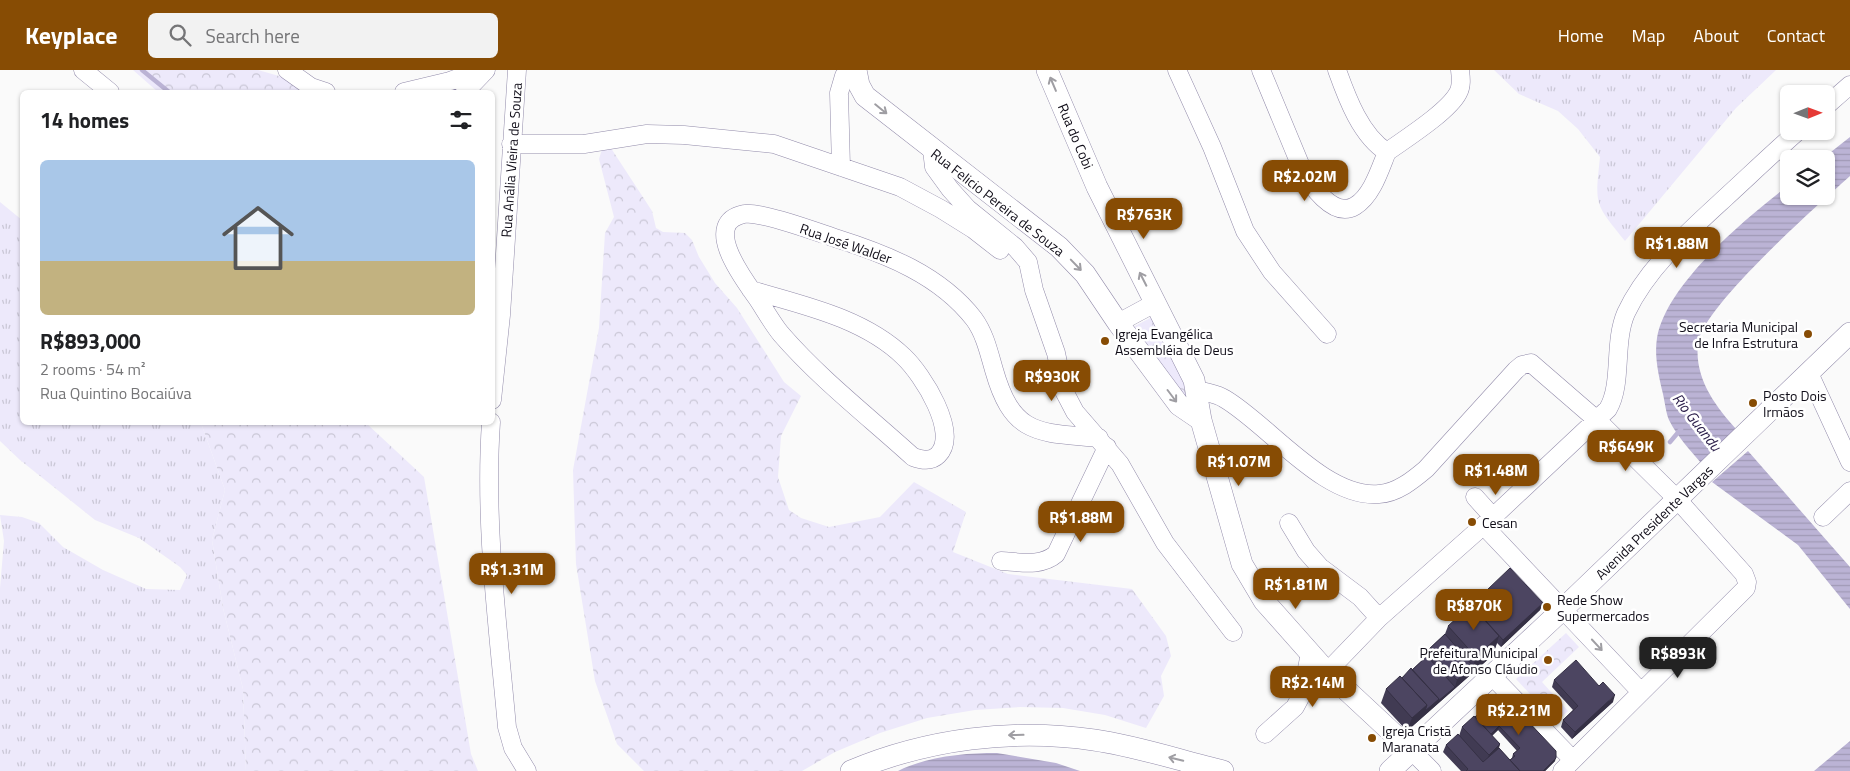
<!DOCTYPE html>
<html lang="en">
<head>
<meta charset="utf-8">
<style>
  body { margin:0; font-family:"Titillium Web",sans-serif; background:#f2f2f2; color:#202124; height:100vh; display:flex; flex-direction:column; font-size:19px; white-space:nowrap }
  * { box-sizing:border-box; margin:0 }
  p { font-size:16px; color:#757577 }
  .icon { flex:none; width:28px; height:28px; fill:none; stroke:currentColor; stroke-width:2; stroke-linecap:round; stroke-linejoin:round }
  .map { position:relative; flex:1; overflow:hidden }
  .drawer { position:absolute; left:20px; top:20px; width:475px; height:335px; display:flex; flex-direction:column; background:#fff; border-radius:8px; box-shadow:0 1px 4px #0004 }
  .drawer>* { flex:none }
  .needle { width:32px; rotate:89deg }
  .buttons { position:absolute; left:1780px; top:15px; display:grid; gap:10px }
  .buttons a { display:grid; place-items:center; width:55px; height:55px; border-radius:8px; background:#fff; box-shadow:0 1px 4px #0004; font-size:25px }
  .price { position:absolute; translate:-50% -42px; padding:0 11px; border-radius:10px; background:#874c04; color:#fff; font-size:16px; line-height:32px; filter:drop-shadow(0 1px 2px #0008) }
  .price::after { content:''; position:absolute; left:50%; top:30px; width:15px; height:11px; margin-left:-8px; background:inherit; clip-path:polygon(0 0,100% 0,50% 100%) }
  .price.on { background:#222; color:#fff }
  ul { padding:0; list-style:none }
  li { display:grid; align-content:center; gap:10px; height:265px; padding:0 20px }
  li+li { border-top:1px solid #e0e0e0 }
  li span { display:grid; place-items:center; height:155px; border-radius:8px; color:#555 }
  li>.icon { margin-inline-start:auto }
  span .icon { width:90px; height:90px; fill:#fffc; stroke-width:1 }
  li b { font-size:21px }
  h2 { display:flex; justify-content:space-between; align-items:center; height:60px; padding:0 20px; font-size:21px }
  header { display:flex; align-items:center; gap:30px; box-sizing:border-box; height:70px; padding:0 25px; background:#874c04; color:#fff }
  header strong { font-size:24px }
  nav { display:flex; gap:28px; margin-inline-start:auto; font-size:18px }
  .search { width:350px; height:45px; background:#f2f2f2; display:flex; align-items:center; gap:12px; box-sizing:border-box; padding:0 18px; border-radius:8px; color:#757577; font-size:19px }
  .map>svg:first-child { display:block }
</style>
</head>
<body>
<header>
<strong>Keyplace</strong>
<div class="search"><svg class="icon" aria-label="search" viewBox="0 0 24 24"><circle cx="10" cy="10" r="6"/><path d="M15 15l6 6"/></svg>Search here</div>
<nav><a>Home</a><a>Map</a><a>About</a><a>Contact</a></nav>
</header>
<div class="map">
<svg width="1850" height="701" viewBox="0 0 1850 701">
  <defs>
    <pattern id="grass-tufts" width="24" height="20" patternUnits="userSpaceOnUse" patternTransform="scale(1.25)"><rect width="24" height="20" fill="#ede9fb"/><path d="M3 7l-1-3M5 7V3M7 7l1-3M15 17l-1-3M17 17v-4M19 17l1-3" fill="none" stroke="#cac7d6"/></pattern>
    <pattern id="forest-crowns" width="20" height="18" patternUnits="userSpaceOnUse" patternTransform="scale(1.25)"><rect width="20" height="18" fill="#ede9fb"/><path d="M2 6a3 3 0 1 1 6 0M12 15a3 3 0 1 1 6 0" fill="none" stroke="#cac7d6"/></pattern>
    <pattern id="water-rules" width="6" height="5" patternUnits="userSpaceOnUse" patternTransform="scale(1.25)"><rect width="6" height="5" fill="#bbb3d5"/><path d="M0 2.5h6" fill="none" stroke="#a099b6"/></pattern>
  </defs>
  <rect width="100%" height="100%" fill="#fafafa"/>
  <!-- grass -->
  <path fill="url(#grass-tufts)" d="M1494 0H1776L1736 38 1625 171C1594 132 1595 136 1600 87L1578 59 1558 41 1519 24Z
    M0 132 22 150V352L201 353 225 420 212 470 223 538 243 619 246 701H0V518L4 471 0 445 22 447 39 453 63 477 103 500 146 519 180 520 187 505 180 497 139 468 95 450 20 390 0 371Z"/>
  <!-- forest -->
  <path fill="url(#forest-crowns)" d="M133 0H258L286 8 315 22H158Z
    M605 69 652 141 656 158 663 162 685 163 692 170 699 187 715 213 737 238 784 312 801 326 781 366 778 407 789 440 801 448 829 457 880 447 914 412 966 442 953 482 1008 504 1132 519 1166 566 1171 586 1161 606 1164 626 1146 658 1105 645 1063 638 1020 637 975 640 927 648 880 663 835 682 802 701H644L617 674 595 611 576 494 573 400 599 258 605 163 614 147 599 89Z
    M1154 246 1188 311 1189 331 1132 262 1135 256Z
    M201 353H366L424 407 471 684 478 701H246L243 619 223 538 212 470 225 420Z
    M1566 563 1579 577 1542 612 1568 641 1556 652 1516 609Z"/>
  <!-- water -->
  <path fill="url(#water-rules)" d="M1850 67V106C1818 135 1703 236 1698 273 1694 308 1715 336 1737 360L1701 393C1690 380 1677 366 1669 350 1666 343 1665 333 1663 324 1659 307 1654 287 1657 268 1666 214 1747 147 1789 115V126H1826V89H1822Z
    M1748 381 1850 497V539L1798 475 1712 412Z
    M1850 671V701H1814Z
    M997 683 1056 693 1080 701H898C928 686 965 683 997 683Z"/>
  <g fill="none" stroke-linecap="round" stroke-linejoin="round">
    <!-- stream -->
    <path stroke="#bbb3d5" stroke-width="4.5" d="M142 0 169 22
      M1670 372 1681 359"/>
    <defs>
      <path id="minor" d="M83 0 110 22
        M287 0 311 17 326 22
        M1177 0 1212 77 1245 161 1272 202 1327 264
        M1261 0 1302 99C1310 114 1333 149 1355 136 1372 126 1380 99 1387 82
        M1337 0C1347 28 1361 66 1387 82
        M404 22 450 11 479 0
        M465 22 486 0
        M1826 36 1850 15
        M511 74H584L647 64 684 65 774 74 900 117 941 139 973 159 1000 180
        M932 80 934 97 950 119 968 139 1015 177 1028 192 1034 220 1056 283 1064 321 1075 342 1120 394 1165 473 1233 562
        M1387 82C1405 69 1448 42 1458 23 1462 16 1461 8 1460 0
        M841 97 839 23 844 6 853 0
        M751 220C802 235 864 248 904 287 922 304 960 363 938 385 931 392 921 390 913 387 869 347 820 309 781 264 772 253 765 240 757 228 745 211 700 153 744 144 760 141 817 162 835 168 886 184 940 205 974 249 985 264 989 283 994 300 1013 367 1039 362 1099 368
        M1118 253 1155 233
        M1809 303 1850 392
        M1196 319C1206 323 1216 323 1225 329 1269 355 1325 429 1379 424 1397 423 1413 410 1426 399L1516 300 1522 295 1531 293 1598 351 1677 429 1744 504 1747 512 1746 518 1562 701
        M492 330 501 245 517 0
        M491 352C484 454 498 556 507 657L513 678 527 701
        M1475 427 1493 447
        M1823 447 1850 421
        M1289 453 1306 481 1320 497 1360 527 1379 548
        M1484 456 1641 622
        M1001 491C1020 492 1041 497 1056 484L1107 377
        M1327 602 1379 548 1493 447 1608 339C1623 313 1613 273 1626 243 1647 198 1689 161 1725 128 1749 106 1773 83 1798 61
        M1492 606 1573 690
        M1265 664 1295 637 1302 624 1310 583
        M1412 681 1432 701"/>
      <path id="major" d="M856 0 859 15 865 26 1059 177 1085 204 1118 253 1179 335 1201 350
        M1047 0 1097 117 1194 310 1201 350 1242 494 1264 531 1327 602 1412 681
        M851 701C927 669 1013 658 1094 670 1137 676 1181 691 1223 701
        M1390 701 1563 539 1850 263"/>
    </defs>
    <!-- minor casing -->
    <use href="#minor" stroke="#928baa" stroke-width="19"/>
    <!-- major casing -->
    <use href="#major" stroke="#928baa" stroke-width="22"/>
    <!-- minor -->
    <use href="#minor" stroke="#fff" stroke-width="18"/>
    <!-- major -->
    <use href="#major" stroke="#fff" stroke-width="21"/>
  </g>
  <!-- wall -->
  <path fill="#413b53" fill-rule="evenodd" d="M1487 520 1543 533 1540 540 1501 577 1497 573 1493 585 1407 661 1381 633 1386 619 1412 600 1427 586 1429 579 1445 564 1448 556 1478 542 1489 531 1485 527Z
    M1554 610 1613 632 1572 669 1561 657 1563 650 1573 640 1552 617Z
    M1499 627 1555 691 1545 701H1461L1443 682 1446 675 1459 666 1462 657ZM1498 660 1517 681 1513 684 1512 688 1510 690 1499 678 1500 674 1492 666Z"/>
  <!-- shaded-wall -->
  <path fill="#353044" d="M1543 533 1540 540 1501 577 1503 570Z
    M1499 566 1493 585 1407 661 1412 648 1427 635 1439 629 1455 617 1457 610 1473 596 1476 587Z
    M1615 625 1613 632 1572 669 1575 662Z
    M1499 656 1498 660 1486 671 1488 668Z
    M1500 674 1496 684 1485 695 1489 685Z
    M1556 688 1555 691 1545 701H1543Z"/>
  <!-- building -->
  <path fill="#4c4561" stroke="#353044" d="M1510 498 1543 533 1503 570 1478 542 1494 527 1487 520Z
    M1471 535 1499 566 1476 587 1448 556Z
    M1445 564 1473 596 1457 610 1429 579Z
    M1427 586 1455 617 1437 632 1439 629 1412 600Z
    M1576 590 1599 616 1603 612 1615 625 1575 662 1563 650 1578 636 1554 610Z
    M1411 598 1439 629 1425 641 1427 635 1402 608Z
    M1400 606 1427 635 1412 648 1386 619Z
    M1499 627 1506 628 1556 681V688L1543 701H1520L1510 690 1515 686 1513 684 1520 678 1499 656 1491 664 1475 647Z
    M1474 646 1500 674 1489 685 1462 657Z
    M1458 664 1483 692 1499 678 1520 701H1466L1468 699 1446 675Z"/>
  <!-- one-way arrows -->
  <defs><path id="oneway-shaft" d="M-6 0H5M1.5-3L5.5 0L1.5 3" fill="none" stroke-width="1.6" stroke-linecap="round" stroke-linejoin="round" transform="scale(1.25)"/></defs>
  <g stroke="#9f9ea3">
    <use href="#oneway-shaft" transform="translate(1053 14) rotate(-113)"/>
    <use href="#oneway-shaft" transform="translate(881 39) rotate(39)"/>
    <use href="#oneway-shaft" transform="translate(1076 195) rotate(46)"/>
    <use href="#oneway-shaft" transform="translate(1143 209) rotate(-117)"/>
    <use href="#oneway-shaft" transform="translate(1172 326) rotate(53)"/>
    <use href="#oneway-shaft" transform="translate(1597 575) rotate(47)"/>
    <use href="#oneway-shaft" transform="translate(1016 665) rotate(179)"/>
    <use href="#oneway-shaft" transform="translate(1176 689) rotate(-166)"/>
  </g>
  <!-- markers -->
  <g fill="#874c04" stroke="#fff" stroke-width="2">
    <circle cx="1808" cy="264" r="5"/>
    <circle cx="1105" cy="271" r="5"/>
    <circle cx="1753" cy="333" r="5"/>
    <circle cx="1472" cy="452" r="5"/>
    <circle cx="1547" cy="537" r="5"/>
    <circle cx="1548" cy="590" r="5"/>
    <circle cx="1372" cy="668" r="5"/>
  </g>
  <g text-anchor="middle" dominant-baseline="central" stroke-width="5" stroke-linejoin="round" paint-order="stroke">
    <!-- street labels -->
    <g font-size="14" fill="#100d18" stroke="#fff">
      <text transform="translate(1076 66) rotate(67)">Rua do Cobi</text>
      <text transform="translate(511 90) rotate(-86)">Rua Anália Vieira de Souza</text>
      <text transform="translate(998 132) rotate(38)">Rua Felicio Pereira de Souza</text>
      <text transform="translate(846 173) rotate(19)">Rua José Walder</text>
      <text transform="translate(1654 452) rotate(-44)">Avenida Presidente Vargas</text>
    </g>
    <!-- poi labels -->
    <g font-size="14" fill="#100d18" stroke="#fff" text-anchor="start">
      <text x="1798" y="256" text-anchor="end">Secretaria Municipal<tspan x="1798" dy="16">de Infra Estrutura</tspan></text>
      <text x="1115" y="263">Igreja Evangélica<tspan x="1115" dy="16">Assembléia de Deus</tspan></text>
      <text x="1763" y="325">Posto Dois<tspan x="1763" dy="16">Irmãos</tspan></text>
      <text x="1482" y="452">Cesan</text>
      <text x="1557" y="529">Rede Show<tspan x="1557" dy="16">Supermercados</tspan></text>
      <text x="1538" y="582" text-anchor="end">Prefeitura Municipal<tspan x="1538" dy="16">de Afonso Cláudio</tspan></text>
      <text x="1382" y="660">Igreja Cristã<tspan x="1382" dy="16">Maranata</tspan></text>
    </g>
    <!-- water labels -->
    <g font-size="15" font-style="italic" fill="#2d204b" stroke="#fff">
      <text transform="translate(1697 352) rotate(52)">Rio Guandu</text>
    </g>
  </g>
</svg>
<div class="buttons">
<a><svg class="needle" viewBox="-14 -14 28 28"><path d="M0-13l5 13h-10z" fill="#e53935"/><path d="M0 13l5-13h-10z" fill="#757577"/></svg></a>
<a><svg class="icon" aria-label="layers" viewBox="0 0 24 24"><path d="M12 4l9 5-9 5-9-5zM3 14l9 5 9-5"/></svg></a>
</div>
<b class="price" style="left:1305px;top:132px">R$2.02M</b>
<b class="price" style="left:1144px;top:170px">R$763K</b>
<b class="price" style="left:1677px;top:199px">R$1.88M</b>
<b class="price" style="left:1052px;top:332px">R$930K</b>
<b class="price" style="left:1626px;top:402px">R$649K</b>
<b class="price" style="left:1239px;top:417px">R$1.07M</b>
<b class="price" style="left:1496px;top:426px">R$1.48M</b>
<b class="price" style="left:1081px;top:473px">R$1.88M</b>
<b class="price" style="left:512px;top:525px">R$1.31M</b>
<b class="price" style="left:1296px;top:540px">R$1.81M</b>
<b class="price" style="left:1474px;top:561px">R$870K</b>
<b class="price on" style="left:1678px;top:609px">R$893K</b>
<b class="price" style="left:1313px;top:638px">R$2.14M</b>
<b class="price" style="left:1519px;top:666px">R$2.21M</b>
<section class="drawer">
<h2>14 homes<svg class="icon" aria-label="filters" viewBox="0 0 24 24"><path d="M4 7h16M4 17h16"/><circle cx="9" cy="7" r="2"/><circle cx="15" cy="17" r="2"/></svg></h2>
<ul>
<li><span style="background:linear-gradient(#a9c7e8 65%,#c2b280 0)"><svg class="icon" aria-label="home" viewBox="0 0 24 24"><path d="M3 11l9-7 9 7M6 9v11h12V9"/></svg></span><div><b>R$893,000</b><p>2 rooms · 54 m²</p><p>Rua Quintino Bocaiúva</p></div></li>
</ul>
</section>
</div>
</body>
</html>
